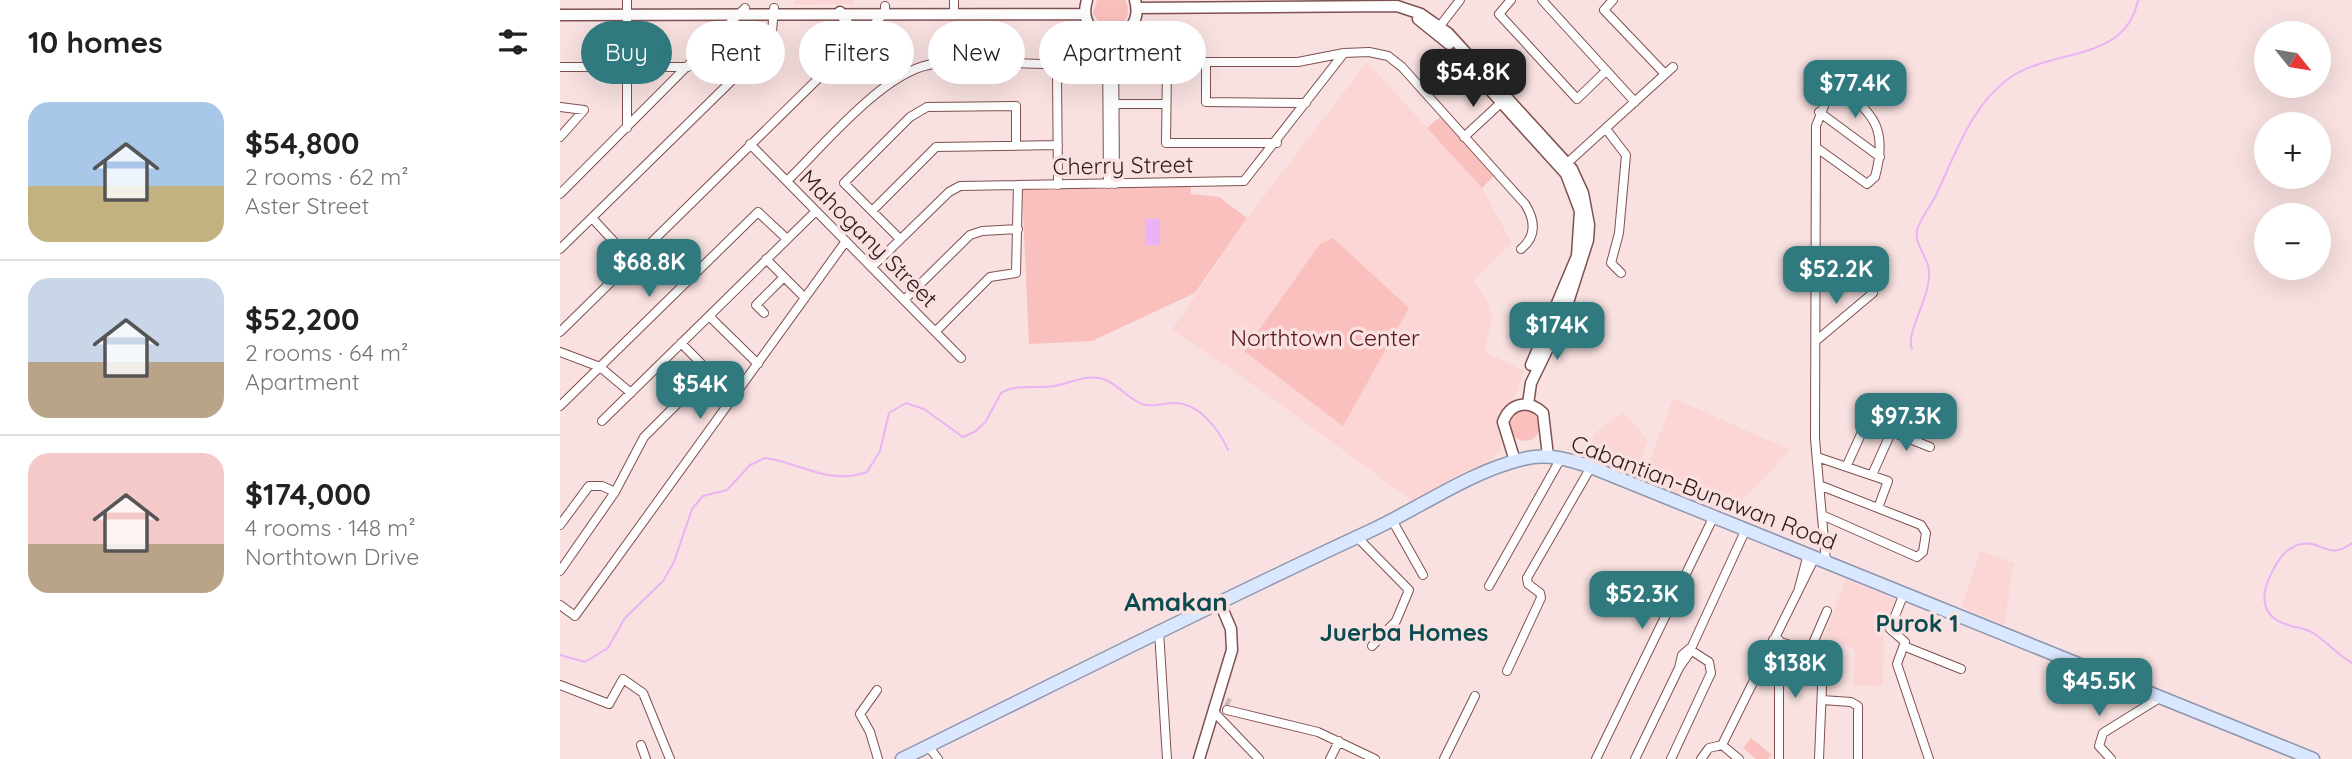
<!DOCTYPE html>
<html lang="en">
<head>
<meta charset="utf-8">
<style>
  body { margin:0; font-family:Quicksand,sans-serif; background:#f2f2f2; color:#222; height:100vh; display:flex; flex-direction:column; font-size:26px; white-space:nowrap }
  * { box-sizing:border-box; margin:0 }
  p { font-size:23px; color:#767676 }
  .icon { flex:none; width:38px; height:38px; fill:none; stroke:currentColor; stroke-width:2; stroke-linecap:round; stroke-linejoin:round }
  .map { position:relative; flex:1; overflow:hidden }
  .sheet { display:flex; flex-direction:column; background:#fff; width:560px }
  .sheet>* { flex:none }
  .guide { position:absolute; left:21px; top:21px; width:665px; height:63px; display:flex; gap:14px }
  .needle { width:46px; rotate:120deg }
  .buttons { position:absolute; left:1694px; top:21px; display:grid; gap:14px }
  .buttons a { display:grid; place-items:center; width:77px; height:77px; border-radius:50%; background:#fff; box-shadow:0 7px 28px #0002; font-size:35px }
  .price { position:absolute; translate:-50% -60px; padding:0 16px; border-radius:14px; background:#30797e; color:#fff; font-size:23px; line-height:46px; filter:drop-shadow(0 2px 4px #0008) }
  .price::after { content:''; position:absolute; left:50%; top:42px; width:21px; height:16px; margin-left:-10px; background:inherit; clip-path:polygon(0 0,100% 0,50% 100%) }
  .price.current { background:#222; color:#fff }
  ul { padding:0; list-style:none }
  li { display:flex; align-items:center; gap:21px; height:175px; padding:0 28px }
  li+li { border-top:2px solid #e0e0e0 }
  li span { display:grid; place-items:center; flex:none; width:196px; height:140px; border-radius:21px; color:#555 }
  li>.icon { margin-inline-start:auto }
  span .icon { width:84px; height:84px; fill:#fffc; stroke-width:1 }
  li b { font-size:30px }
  h2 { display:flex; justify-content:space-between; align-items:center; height:84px; padding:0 28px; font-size:30px }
  .tag { padding:0 24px; border-radius:32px; background:#fff; box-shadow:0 7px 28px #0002; font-size:24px; line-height:63px }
  .tag.current { background:#30797e; color:#fff }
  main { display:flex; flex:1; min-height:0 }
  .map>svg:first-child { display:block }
</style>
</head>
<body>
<main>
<section class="sheet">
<h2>10 homes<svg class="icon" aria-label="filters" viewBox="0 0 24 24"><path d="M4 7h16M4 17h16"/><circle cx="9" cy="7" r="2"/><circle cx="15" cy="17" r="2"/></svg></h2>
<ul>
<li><span style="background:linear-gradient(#a9c7e8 60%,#c2b280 0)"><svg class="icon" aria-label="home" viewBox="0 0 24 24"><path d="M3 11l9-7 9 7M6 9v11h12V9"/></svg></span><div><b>$54,800</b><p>2 rooms · 62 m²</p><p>Aster Street</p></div></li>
<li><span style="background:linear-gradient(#c9d6e8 60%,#b9a48a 0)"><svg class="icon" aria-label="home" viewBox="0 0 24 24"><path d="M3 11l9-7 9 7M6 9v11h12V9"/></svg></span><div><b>$52,200</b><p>2 rooms · 64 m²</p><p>Apartment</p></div></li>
<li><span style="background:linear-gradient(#f6c9c9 65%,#b9a48a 0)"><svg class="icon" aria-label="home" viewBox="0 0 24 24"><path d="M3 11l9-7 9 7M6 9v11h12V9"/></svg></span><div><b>$174,000</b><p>4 rooms · 148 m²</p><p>Northtown Drive</p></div></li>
</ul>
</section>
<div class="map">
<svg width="1792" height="759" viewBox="0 0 1792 759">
  <rect width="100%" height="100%" fill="#f8e1e0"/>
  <!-- built -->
  <path fill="#fcd6d4" d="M235 0H294V4L235 5Z
    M807 62 922 188 952 243 914 281 928 302 932 316 925 352 964 371 957 393 940 416 941 449 928 463 855 503 704 392 612 330 687 218Z
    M1113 398 1230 450 1169 515 1083 480Z
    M1064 413 1088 440 1076 471 1029 448 1036 432Z
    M1421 551 1454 563 1444 625 1401 607Z
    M1286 579 1337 600 1324 632 1323 686 1293 685 1295 650 1265 634Z"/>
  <!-- green -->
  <path fill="#fac0be" d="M537 0H565C571 11 568 21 557 27L540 24 533 13Z
    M880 117 934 176 922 188 867 128Z
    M631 186V194L659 197 687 218 635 293 532 341 469 344 462 189Z
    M773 238 849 308 783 426 684 351 760 244Z
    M950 426a15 15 0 1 1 30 0a15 15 0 1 1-30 0Z
    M1191 738 1212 755 1208 759H1196L1183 748Z"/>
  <!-- water -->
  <path fill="#eab3f5" d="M585 219H600V245H585Z"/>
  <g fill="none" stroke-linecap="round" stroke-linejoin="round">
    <!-- stream -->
    <path stroke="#eab3f5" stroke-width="2" d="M1352 349C1345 332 1371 298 1369 271 1368 256 1354 245 1357 230 1361 218 1369 208 1375 197 1395 156 1410 107 1448 79 1492 47 1565 64 1578 0
      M1792 543C1769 561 1761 540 1741 544 1725 548 1718 560 1711 574 1700 596 1701 617 1728 625 1736 628 1746 628 1753 633 1767 642 1778 655 1792 663
      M0 655 25 662 48 648 65 618 103 581 114 562 132 509 143 496 167 490 190 465 205 458C238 462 270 486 307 472L320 451 329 413 346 403 364 409 403 437 416 431 426 421 441 393C458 383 475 389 494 386 512 383 528 373 546 380 559 386 569 399 582 404 593 408 602 403 614 403 639 403 659 429 668 450"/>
    <!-- minor-tunnel -->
    <path stroke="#d0b9b8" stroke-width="8" stroke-dasharray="8 4" stroke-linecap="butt" d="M666 701 670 703"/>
    <defs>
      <path id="minor" d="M951 0 939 14 1017 99 1046 71
        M982 0 1075 102
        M1053 0 1044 10 1105 74
        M394 14V0
        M876 31 900 0
        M547 36 548 184
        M554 36 555 184
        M646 62V102L746 103
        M0 67H128
        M552 104H605
        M0 107 24 110 0 137
        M1259 112 1320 157
        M67 128V0
        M1046 129 1066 155 1059 233 1051 263 1061 273
        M904 137 945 99
        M717 143H606L607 66 613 62H738L784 53 809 52 828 56 842 67 965 204C975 220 977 236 961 249
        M190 144 401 358
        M1257 148 1307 184 1315 177C1327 133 1317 115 1281 88L1270 91 1256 126 1255 439 1266 562
        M1004 166 1113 67
        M227 181C262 147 321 75 368 65 403 58 451 64 487 64L494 67 497 74 498 185
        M0 194 185 8
        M312 211 376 147 498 145
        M32 218 72 261
        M340 239 284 183 350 117 367 107 456 106V145
        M0 249 205 48 212 32 214 8
        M206 259 245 298
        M312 267 389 192 400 186 684 181 784 53
        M344 300 410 235 422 231 458 229
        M204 313 196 305 224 277
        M149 316 198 364
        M0 332 325 13V6
        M375 332 430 277 456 273 458 185
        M1257 340 1313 293
        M121 343 174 397
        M0 352 40 367 71 393
        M0 406 198 212 227 239
        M42 421 256 211
        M1332 432 1370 447
        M1257 457 1328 481 1318 508
        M1287 465 1317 399 1322 398 1372 418
        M1312 475 1342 408
        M1259 485 1361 525 1366 533 1363 552 1357 557 1262 515
        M832 520 863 575
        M0 525 29 486H42L55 492
        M797 537 849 590 836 621 812 646
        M0 571 55 492 84 437 149 372
        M929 586 1001 458
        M1239 588 1248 554
        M1344 593 1330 629 1345 642 1337 664 1369 759
        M0 605 15 616 286 241
        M599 631 607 759
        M1213 640 1254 652 1263 663 1259 759
        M1346 647 1401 669
        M1250 650 1267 611
        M1119 668 1128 655 1186 529
        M947 671 981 598 980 593 968 584 967 578 1031 467
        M0 685 49 704 63 679 83 693 110 759
        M317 690 300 714 310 732 318 759
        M1262 700 1291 702 1298 706V759
        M667 710 758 732 815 759
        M654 712 699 759
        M81 745 86 759
        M1162 745 1255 557
        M1162 745 1179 759
        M368 746 378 759
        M770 759 779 741
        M884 759 915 696
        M1036 759 1154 516
        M1075 759 1119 668 1122 655 1129 649
        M1111 759 1151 673 1149 662 1129 649
        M1141 759 1149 748 1162 745
        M1219 759V640
        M1551 759 1539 746 1543 733 1601 697"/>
      <path id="tertiary" d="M527 0C513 47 588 47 575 0
        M577 8 837 6 861 14 888 33 1012 169 1023 193 1029 225 1028 240 1004 315 971 383 968 404
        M280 12 291 29V44
        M0 15 525 14
        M858 19 889 44
        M904 61 1006 174 1020 211 1017 256 971 365
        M955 461 943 422C950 403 968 399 983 413L988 456
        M639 759 672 650 671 629 660 603"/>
      <path id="primary" d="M342 759C498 682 652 604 810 531 860 508 909 472 963 459 987 453 1008 459 1031 467L1753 759"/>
    </defs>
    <!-- minor casing -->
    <use href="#minor" stroke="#7f5150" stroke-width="10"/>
    <!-- tertiary casing -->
    <use href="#tertiary" stroke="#7f5150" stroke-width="13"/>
    <!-- primary casing -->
    <use href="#primary" stroke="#8e96af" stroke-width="15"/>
    <!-- minor -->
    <use href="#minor" stroke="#fff" stroke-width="8"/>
    <!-- tertiary -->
    <use href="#tertiary" stroke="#fff" stroke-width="10"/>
    <!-- primary -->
    <use href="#primary" stroke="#dae8ff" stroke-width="12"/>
  </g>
  <g text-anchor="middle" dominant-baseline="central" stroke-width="7" stroke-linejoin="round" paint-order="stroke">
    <!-- street labels -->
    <g font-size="23" fill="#2e1b1a" stroke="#f8e1e0">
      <text transform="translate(563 165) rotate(-1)">Cherry Street</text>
      <text transform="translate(309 238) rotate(45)">Mahogany Street</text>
      <text transform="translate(1144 492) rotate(21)">Cabantian-Bunawan Road</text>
    </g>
    <!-- park labels -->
    <g font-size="23" fill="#561218" stroke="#f8e1e0">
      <text x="765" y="337">Northtown Center</text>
    </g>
    <!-- neighbourhood labels -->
    <g font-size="24" font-weight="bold" fill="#0c4b4f" stroke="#f8e1e0">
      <text x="1357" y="623">Purok 1</text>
      <text x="844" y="632">Juerba Homes</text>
    </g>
    <!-- quarter labels -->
    <g font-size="26" font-weight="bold" fill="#0c4b4f" stroke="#f8e1e0">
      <text x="616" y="601">Amakan</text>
    </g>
  </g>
</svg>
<div class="buttons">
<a><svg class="needle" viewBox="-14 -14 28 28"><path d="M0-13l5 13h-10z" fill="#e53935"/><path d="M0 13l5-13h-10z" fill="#767676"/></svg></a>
<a>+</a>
<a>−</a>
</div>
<b class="price current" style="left:913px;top:109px">$54.8K</b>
<b class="price" style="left:1295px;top:120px">$77.4K</b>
<b class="price" style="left:89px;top:299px">$68.8K</b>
<b class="price" style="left:1276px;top:306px">$52.2K</b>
<b class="price" style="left:997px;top:362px">$174K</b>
<b class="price" style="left:140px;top:421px">$54K</b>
<b class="price" style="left:1346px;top:453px">$97.3K</b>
<b class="price" style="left:1082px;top:631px">$52.3K</b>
<b class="price" style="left:1235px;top:700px">$138K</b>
<b class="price" style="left:1539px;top:718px">$45.5K</b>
<div class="guide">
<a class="tag current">Buy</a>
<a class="tag">Rent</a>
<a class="tag">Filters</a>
<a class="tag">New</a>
<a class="tag">Apartment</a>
</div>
</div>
</main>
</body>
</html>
